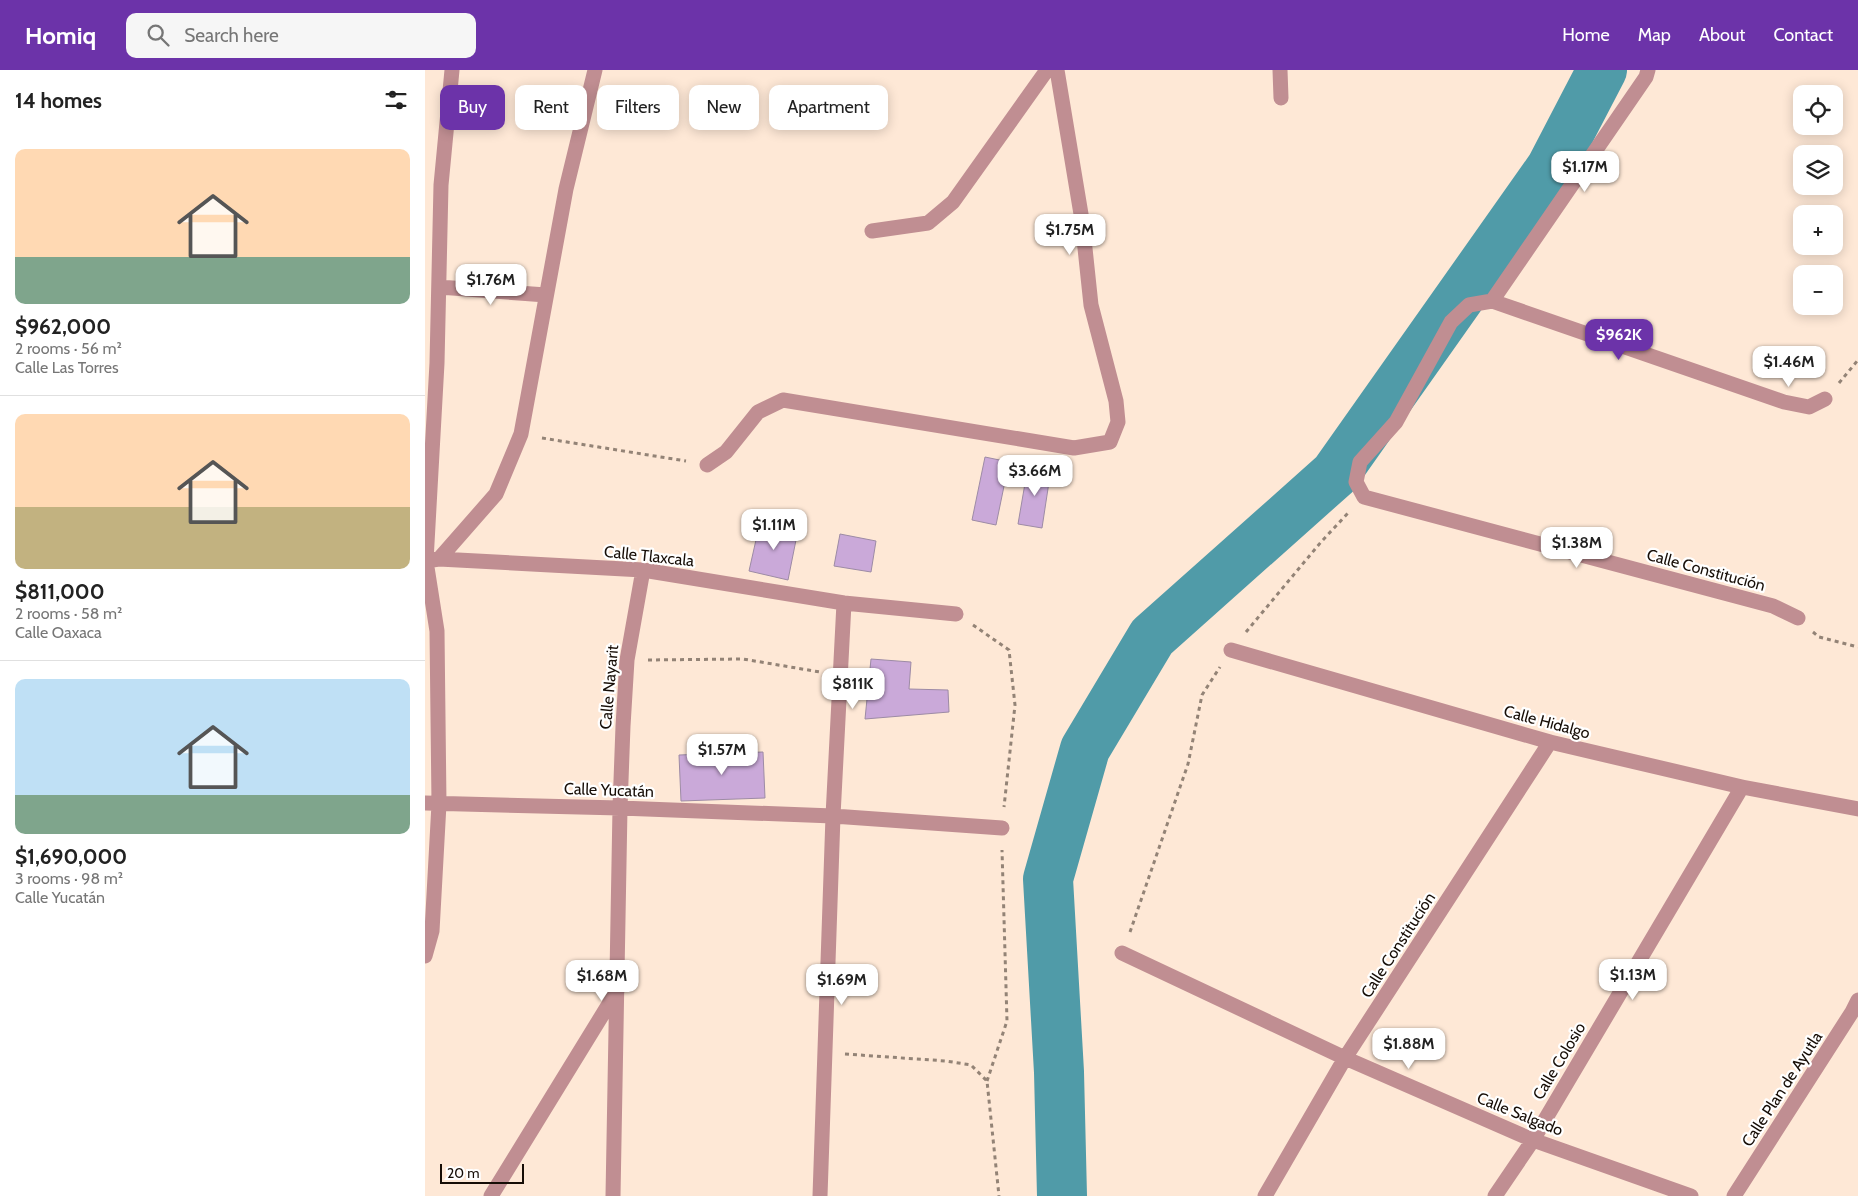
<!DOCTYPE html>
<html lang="en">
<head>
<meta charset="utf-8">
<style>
  body { margin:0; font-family:Cabin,sans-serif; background:#f6f6f6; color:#222; height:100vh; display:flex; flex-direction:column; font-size:19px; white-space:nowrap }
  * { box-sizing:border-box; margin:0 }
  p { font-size:16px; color:#767676 }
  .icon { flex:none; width:28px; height:28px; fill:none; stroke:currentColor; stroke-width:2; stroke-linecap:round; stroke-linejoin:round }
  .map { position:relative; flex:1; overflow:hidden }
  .details { display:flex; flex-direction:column; background:#fff; width:425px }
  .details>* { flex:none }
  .guide { position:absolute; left:15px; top:15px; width:475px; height:45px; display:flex; gap:10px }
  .fabs { position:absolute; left:1368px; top:15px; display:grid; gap:10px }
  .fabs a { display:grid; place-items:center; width:50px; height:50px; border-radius:10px; background:#fff; box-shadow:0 2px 12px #0003; font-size:25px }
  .scale { position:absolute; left:15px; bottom:12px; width:84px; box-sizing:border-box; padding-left:5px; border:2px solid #160d06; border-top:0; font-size:14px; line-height:18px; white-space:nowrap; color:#160d06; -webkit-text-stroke:4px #fff; paint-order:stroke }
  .price { position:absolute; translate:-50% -42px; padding:0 11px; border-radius:10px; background:#fff; color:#222; font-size:16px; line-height:32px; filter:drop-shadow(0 1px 2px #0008) }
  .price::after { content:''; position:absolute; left:50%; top:30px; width:15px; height:11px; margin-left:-8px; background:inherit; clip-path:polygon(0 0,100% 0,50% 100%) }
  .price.selected { background:#6c33a9; color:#fff }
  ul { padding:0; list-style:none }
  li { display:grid; align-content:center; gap:10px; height:265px; padding:0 15px }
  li+li { border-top:1px solid #e0e0e0 }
  li span { display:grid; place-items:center; height:155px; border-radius:10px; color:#555 }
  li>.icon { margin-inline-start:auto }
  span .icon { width:90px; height:90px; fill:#fffc; stroke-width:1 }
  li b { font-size:21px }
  h2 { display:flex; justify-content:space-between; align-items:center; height:60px; padding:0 15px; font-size:21px }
  .chip { padding:0 18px; border-radius:10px; background:#fff; box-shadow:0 2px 12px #0003; font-size:18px; line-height:45px }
  .chip.selected { background:#6c33a9; color:#fff }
  header { display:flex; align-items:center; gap:30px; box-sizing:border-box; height:70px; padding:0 25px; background:#6c33a9; color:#fff }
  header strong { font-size:24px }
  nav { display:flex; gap:28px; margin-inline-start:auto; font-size:18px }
  .search { width:350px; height:45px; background:#f6f6f6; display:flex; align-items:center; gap:12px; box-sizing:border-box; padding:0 18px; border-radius:10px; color:#767676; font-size:19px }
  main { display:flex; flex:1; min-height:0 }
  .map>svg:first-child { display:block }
</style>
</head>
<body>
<header>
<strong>Homiq</strong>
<div class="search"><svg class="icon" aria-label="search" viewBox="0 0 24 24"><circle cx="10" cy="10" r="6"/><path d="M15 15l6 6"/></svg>Search here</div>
<nav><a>Home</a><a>Map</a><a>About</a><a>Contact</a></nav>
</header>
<main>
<section class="details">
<h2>14 homes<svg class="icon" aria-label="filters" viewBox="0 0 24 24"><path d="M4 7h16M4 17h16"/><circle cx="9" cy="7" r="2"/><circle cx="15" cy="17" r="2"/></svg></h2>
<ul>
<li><span style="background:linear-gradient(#ffd9b3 70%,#7fa58c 0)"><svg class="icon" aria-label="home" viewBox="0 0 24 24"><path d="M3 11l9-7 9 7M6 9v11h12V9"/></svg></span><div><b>$962,000</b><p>2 rooms · 56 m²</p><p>Calle Las Torres</p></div></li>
<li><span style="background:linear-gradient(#ffd9b3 60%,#c2b280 0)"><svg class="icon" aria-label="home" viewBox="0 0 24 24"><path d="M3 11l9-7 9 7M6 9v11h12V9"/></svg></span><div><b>$811,000</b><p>2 rooms · 58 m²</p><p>Calle Oaxaca</p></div></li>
<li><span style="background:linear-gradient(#bfe0f5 75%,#7fa58c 0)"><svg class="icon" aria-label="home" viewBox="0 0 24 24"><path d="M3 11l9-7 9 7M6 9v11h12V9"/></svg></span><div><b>$1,690,000</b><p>3 rooms · 98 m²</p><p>Calle Yucatán</p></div></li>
</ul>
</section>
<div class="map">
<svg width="1433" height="1126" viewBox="0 0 1433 1126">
  <rect width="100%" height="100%" fill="#fee8d6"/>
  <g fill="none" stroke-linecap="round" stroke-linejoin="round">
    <!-- river -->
    <path stroke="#509ba8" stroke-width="50" d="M637 1126 634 1002 623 809 660 679 727 567 910 404 1126 98 1177 0"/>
  </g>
  <!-- building -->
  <path fill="#caa9d9" stroke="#9d8ba5" d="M560 387 584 392 571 455 547 450Z
    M603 396 626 399 617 458 593 454Z
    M335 452 373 460 363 510 324 501Z
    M415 464 451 471 446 502 409 496Z
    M446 589 486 592 484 619 523 620 524 642 440 649Z
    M338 682 340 728 256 731 254 685Z"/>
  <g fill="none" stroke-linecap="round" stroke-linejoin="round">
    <!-- path -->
    <path stroke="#938376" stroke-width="3" stroke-dasharray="4 4" stroke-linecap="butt" d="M1414 313 1433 290
      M117 368 261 391
      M548 555 584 580 590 635 579 737
      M821 562 896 472 924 442
      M1388 562 1394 567 1433 577
      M223 590 318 589 395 602
      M705 862 763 694 777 625 795 597
      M420 984 521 991 546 995 562 1011 574 1126
      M562 1011 582 951 577 780"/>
    <!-- minor -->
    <path stroke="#c08e92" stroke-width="15" d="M855 0 856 28
      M1223 0 1221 7 1067 231 1044 235 1026 252 971 352 935 392 931 412 939 427 1348 536 1373 548
      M447 161 503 153 528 132 622 0
      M14 217 121 225
      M1067 231 1359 332 1384 337 1400 329
      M282 395 301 382 333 342 358 330 649 378 685 372 693 352 691 331 666 235 657 150 632 0
      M14 489 71 424 96 364 141 119 170 0
      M1 491 14 489 218 500 419 533 531 544
      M806 580 1125 672 1317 717 1433 739
      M0 733 195 738 408 746 577 758
      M697 883 920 988 1108 1070 1266 1126
      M0 886 7 861 14 734 12 561 1 491 12 293 16 115 27 0
      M66 1126 192 921
      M188 1126 195 738 198 656 202 590 218 500
      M395 1126 408 746 419 533
      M840 1126 920 988 1125 672
      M1070 1126 1108 1070 1317 717
      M1309 1126 1427 942 1433 930"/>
  </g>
  <g text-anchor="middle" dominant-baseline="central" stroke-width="4.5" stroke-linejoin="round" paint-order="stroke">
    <!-- street labels -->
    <g font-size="16" fill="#160d06" stroke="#fff">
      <text transform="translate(224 486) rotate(6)">Calle Tlaxcala</text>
      <text transform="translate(1281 500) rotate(15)">Calle Constitución</text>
      <text transform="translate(184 617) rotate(-85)">Calle Nayarit</text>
      <text transform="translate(1122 652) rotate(15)">Calle Hidalgo</text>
      <text transform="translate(184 720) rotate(2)">Calle Yucatán</text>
      <text transform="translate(973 875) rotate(-57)">Calle Constitución</text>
      <text transform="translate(1134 991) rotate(-59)">Calle Colosio</text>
      <text transform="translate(1357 1019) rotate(-57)">Calle Plan de Ayutla</text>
      <text transform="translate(1095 1044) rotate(22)">Calle Salgado</text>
    </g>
  </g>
</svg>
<div class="fabs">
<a><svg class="icon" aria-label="locate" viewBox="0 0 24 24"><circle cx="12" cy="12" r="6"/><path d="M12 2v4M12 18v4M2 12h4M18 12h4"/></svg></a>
<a><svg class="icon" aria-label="layers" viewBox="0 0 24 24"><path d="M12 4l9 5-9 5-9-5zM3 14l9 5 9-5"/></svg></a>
<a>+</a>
<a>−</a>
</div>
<div class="scale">20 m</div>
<b class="price" style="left:1160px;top:123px">$1.17M</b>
<b class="price" style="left:645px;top:186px">$1.75M</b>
<b class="price" style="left:66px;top:236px">$1.76M</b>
<b class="price selected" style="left:1194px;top:291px">$962K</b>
<b class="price" style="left:1364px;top:318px">$1.46M</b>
<b class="price" style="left:610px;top:427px">$3.66M</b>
<b class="price" style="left:349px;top:481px">$1.11M</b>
<b class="price" style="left:1152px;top:499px">$1.38M</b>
<b class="price" style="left:428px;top:640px">$811K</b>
<b class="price" style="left:297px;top:706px">$1.57M</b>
<b class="price" style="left:1208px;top:931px">$1.13M</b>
<b class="price" style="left:177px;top:932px">$1.68M</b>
<b class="price" style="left:417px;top:936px">$1.69M</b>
<b class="price" style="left:984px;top:1000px">$1.88M</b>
<div class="guide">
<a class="chip selected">Buy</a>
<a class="chip">Rent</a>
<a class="chip">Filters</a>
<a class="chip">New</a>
<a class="chip">Apartment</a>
</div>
</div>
</main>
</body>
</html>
